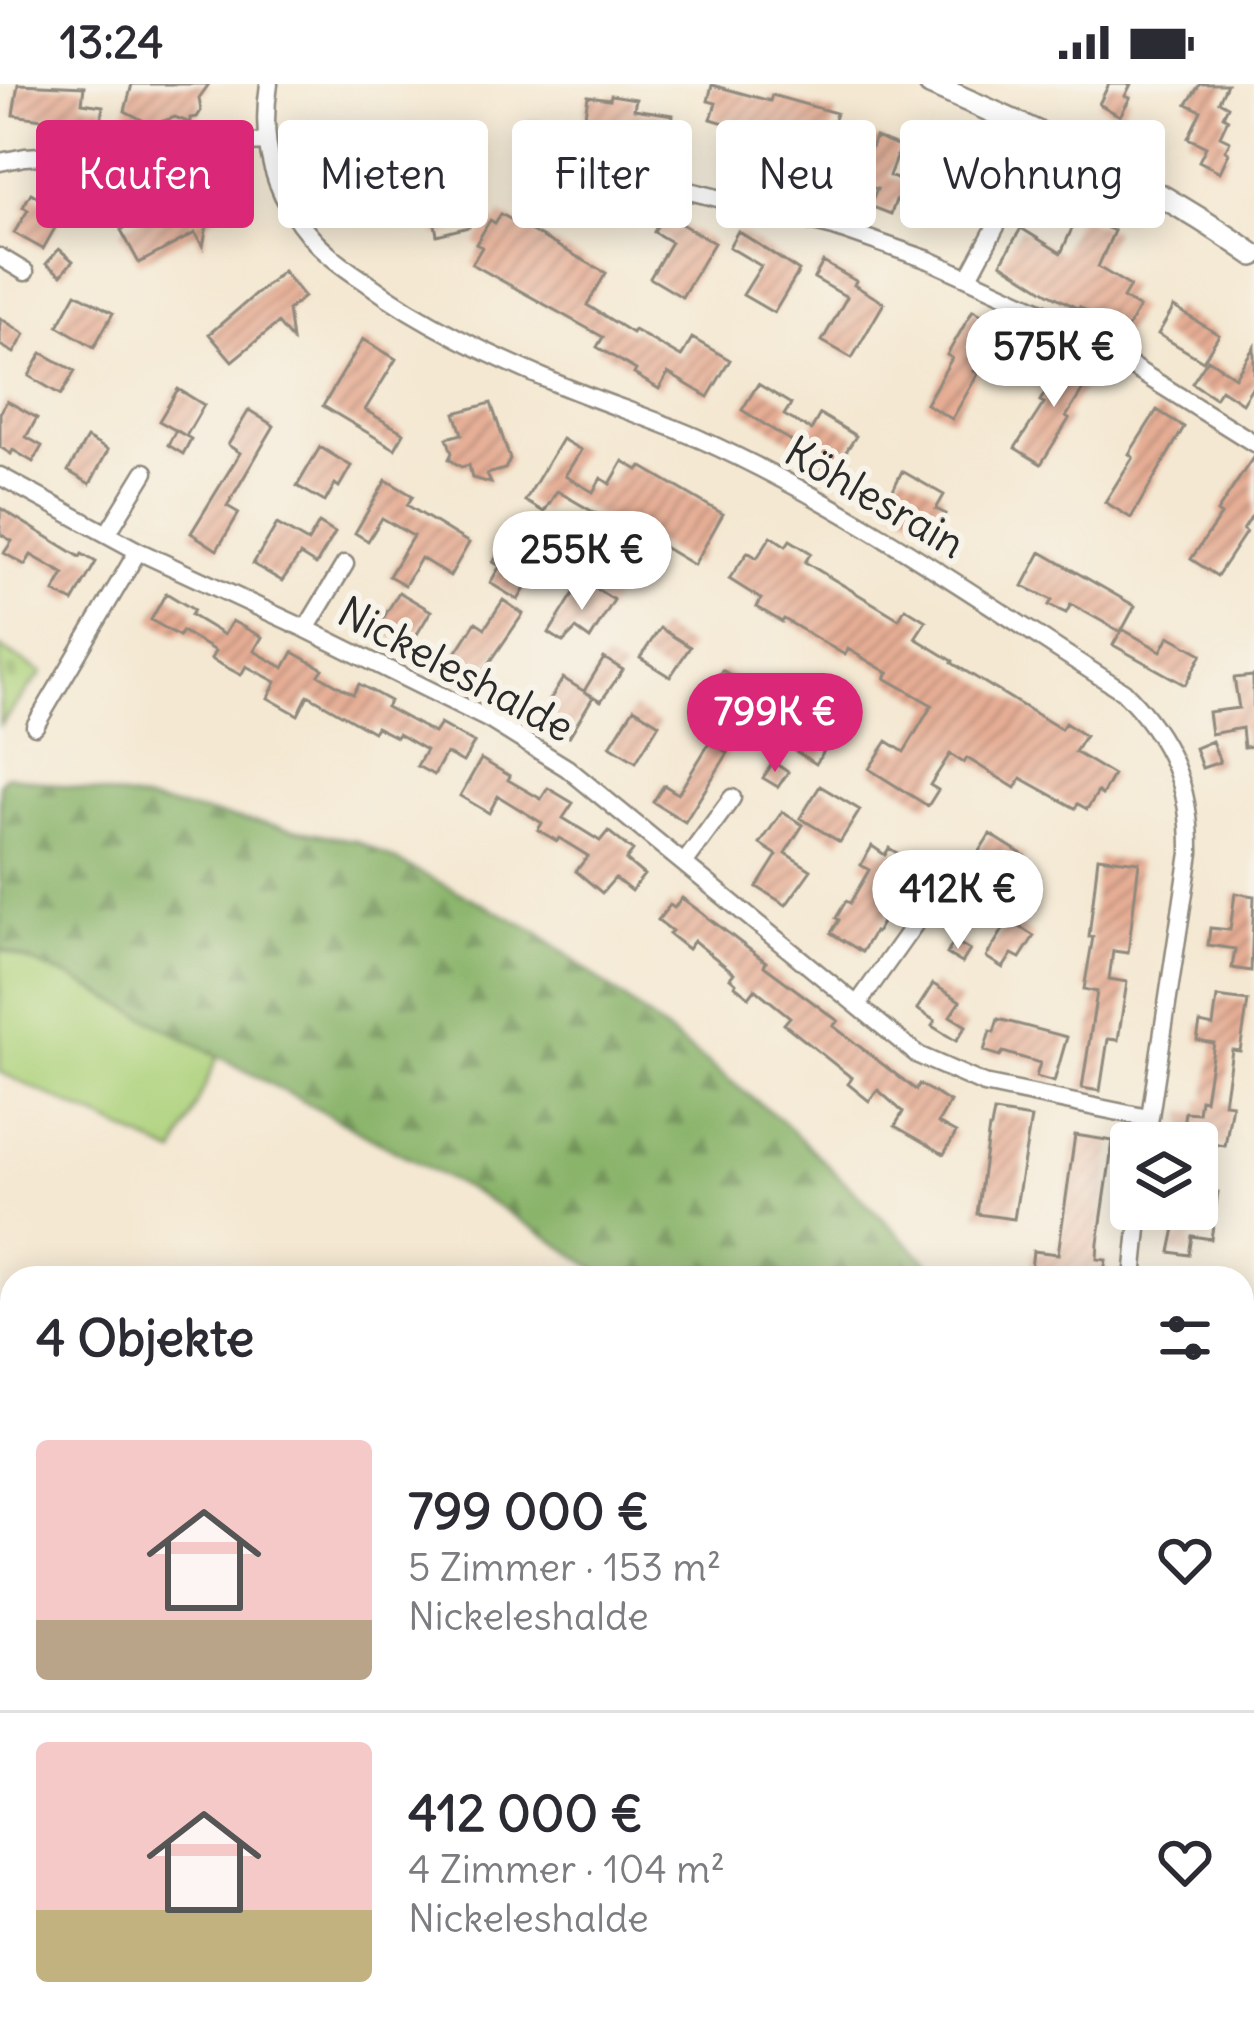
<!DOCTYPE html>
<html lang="de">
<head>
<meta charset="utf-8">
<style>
  body { margin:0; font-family:Delius,sans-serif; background:#f7f7f7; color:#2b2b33; height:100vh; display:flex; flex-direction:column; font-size:45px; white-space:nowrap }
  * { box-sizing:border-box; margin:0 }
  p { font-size:39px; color:#7c7c81 }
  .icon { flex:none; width:66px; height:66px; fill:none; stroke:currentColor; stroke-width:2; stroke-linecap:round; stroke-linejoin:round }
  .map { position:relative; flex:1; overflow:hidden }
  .sheet { position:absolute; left:0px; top:1182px; width:1254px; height:768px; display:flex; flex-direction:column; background:#fff; border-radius:36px 36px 0 0; box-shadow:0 6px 30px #0003 }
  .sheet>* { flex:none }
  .hud { position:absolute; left:36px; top:36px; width:1182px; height:108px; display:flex; gap:24px }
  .buttons { position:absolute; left:1110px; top:1038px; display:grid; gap:24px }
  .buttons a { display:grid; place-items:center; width:108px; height:108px; border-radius:12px; background:#fff; box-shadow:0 6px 30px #0003; font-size:60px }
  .price { position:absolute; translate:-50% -102px; padding:0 27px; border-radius:42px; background:#fff; color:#222; font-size:39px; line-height:78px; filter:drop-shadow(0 3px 6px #0008) }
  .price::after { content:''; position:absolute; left:50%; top:72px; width:36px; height:27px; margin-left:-18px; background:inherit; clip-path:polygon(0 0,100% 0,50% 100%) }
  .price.on { background:#db2777; color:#fff }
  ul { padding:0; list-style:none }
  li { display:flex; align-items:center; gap:36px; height:300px; padding:0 36px }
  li+li { border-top:3px solid #e1e1e2 }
  li span { display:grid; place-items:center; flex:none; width:336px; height:240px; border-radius:12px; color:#555 }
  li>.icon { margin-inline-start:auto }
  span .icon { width:144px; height:144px; fill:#fffc; stroke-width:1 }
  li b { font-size:51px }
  h2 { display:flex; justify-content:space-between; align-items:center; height:144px; padding:0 36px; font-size:51px }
  .chip { padding:0 42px; border-radius:12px; background:#fff; box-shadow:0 6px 30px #0003; font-size:42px; line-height:108px }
  .chip.on { background:#db2777; color:#fff }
  .status { display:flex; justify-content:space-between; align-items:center; height:84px; padding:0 60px; background:#fff; direction:ltr }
  .status svg { height:33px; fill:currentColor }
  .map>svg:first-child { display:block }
</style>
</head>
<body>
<div class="status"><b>13:24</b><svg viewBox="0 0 49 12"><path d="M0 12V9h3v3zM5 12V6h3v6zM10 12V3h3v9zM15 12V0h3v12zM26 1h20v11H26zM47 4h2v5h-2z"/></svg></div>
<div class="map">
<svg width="1254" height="1950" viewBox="0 0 1254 1950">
  <defs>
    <pattern id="forest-firs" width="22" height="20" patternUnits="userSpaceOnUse" patternTransform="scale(3)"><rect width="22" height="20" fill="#8ab46b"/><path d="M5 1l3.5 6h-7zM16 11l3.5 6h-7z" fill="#719358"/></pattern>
    <pattern id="cemetery-stones" width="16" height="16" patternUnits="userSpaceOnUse" patternTransform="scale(3)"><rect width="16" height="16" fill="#add27b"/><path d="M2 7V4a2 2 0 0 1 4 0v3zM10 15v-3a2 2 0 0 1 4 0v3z" fill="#95b46a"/></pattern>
    <pattern id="building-hatch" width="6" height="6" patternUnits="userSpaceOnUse" patternTransform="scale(3)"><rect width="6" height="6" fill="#e6ad94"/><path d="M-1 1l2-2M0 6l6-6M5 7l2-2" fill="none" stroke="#bb8d79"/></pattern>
  </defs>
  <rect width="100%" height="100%" fill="#f7f3e8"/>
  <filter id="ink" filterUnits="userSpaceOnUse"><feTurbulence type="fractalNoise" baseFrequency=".00833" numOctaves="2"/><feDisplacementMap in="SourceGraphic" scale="24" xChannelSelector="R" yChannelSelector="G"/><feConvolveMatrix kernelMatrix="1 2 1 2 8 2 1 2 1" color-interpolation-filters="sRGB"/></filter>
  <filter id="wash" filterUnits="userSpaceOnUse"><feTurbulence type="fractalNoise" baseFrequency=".004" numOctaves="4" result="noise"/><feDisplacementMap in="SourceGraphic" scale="48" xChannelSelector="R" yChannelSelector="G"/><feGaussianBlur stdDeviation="2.7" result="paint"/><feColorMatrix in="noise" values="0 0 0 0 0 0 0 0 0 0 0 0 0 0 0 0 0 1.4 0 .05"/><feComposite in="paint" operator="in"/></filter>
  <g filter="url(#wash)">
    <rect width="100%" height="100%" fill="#f4e8d2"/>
    <!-- grass -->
    <path fill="#add27b" stroke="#6c7e53" stroke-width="3" d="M0 865 72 894 218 972 175 1070 0 988Z"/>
    <!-- forest -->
    <path fill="url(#forest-firs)" stroke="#5a704b" stroke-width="3" d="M7 691 357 757 536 847 782 1037 944 1194H609L551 1155 482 1113 72 894 0 865V699Z
      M12 1363V1608L0 1616V1368Z
      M1242 1466 1254 1476V1656L1242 1650Z"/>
    <!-- cemetery -->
    <path fill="url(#cemetery-stones)" stroke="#6c7e53" stroke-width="3" d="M0 563 42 589 0 641Z"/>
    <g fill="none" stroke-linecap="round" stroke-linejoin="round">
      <!-- stream -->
      <path stroke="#7bb0e8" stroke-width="6" d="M0 1401 12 1394
        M1232 1938 1244 1947H1254"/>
    </g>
    <g id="blocks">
      <!-- building -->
      <path fill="url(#building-hatch)" d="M18 0 84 3 82 19 103 22 101 43 13 31Z
        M132 0H209L199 14 201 27 197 33 190 34V39L175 33 152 41 125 27Z
        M1109 0H1131L1125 12 1130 14 1120 32 1099 20Z
        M1200 0H1227L1219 17 1228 22 1223 32 1228 35 1220 52 1230 57 1225 67 1229 69 1220 88 1199 77 1206 63 1188 54 1201 27 1187 20Z
        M712 1 770 17 772 11 836 29 825 69 795 61 797 53 763 43 761 50 711 35 716 19 708 17Z
        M611 11 636 15 634 25 673 31 668 62 582 50 588 12 610 15Z
        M528 36 553 39 552 43 568 45 565 64 525 58Z
        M473 40 480 69 450 77 461 126H465L469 143 437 151 434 135 426 137 423 123 411 125 408 113 403 114 398 95 392 96 385 66 428 56 426 50Z
        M875 53 900 63 889 92 933 110 949 68 976 78 960 121 935 111 929 128 896 116 891 130 870 122 877 105 854 96 860 81 864 82Z
        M218 94 233 122 208 136 203 163 195 149 139 179 121 146 199 101 200 104Z
        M73 98 91 108 78 128 61 117Z
        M31 109 64 128 43 165 14 149 28 126 23 123Z
        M501 130 606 189 587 221 632 249 634 246 681 273 692 254 730 276 708 313 668 289 659 305 634 290 636 286 597 263 603 253 472 180 482 163 476 160 490 136 495 139Z
        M664 130 714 159 682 213 650 194 671 158 654 148Z
        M1078 131 1114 147 1098 183 1130 202 1123 214 1139 224 1124 250 1080 223 1079 225 1048 209 1001 179 1021 144 1061 169Z
        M738 147 799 187 774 229 743 211 761 182 729 163Z
        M59 165 73 177 61 191 46 180Z
        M823 178 856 197 854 201 884 219 852 274 822 257 847 213 814 194Z
        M283 187 304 213 288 226 292 256 278 239 232 277 209 250Z
        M76 209 113 229 94 263 58 242Z
        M1174 223 1219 251 1203 277 1158 250Z
        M973 226 1000 242 974 287 978 290 952 335 926 320 952 274 947 271Z
        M0 234 25 250 14 269 0 261Z
        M363 255 396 275 365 326 404 349 395 365 323 322Z
        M1254 263V300L1242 319 1221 305 1215 314 1192 299 1208 275 1235 293Z
        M42 269 75 287 61 311 29 292Z
        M1067 272 1093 289 1066 333 1069 335 1041 380 1015 364 1044 319 1040 317Z
        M758 300 791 320 784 331 811 346 820 330 856 352 842 374 848 377 838 393 825 384 827 380 742 326Z
        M178 305 204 321 186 352 159 337Z
        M7 317 37 334 26 353 42 362 33 378 13 366 11 370 0 363V329Z
        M491 319 510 375 505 385 487 390 491 399 472 394 469 381 461 383 449 375 452 369 447 354 462 350 455 329Z
        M249 326 274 342 227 422 239 429 217 466 191 449 240 369 228 361Z
        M1157 326 1184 343 1131 434 1105 418 1133 373 1129 370Z
        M176 346 191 355 183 370 168 361Z
        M87 354 108 366 90 400 68 387Z
        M562 355 581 366 565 392 593 408 601 394 610 400 623 377 638 386 641 382 723 430 694 481 642 450 634 463 609 448 614 440 557 407 544 428 525 417Z
        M320 363 351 382 339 403 335 400 325 418 297 402Z
        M1254 372V429L1243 446 1246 448 1217 492 1191 475 1221 431 1217 428Z
        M902 387 944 411 936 425 946 430 937 446 887 418Z
        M386 396 413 412 407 421 469 459 450 492 421 474 405 501 389 492 413 452 382 434 368 457 355 449Z
        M0 424 80 473 82 470 96 478 73 518 54 508 64 490 31 471 25 481 4 469 12 457 0 450Z
        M319 439 335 449 316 481 300 471 282 497 253 480 277 440 308 458Z
        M771 452 786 462 790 456 811 469 805 478 894 532 899 535 905 524 926 537 915 554 953 577 952 579 1061 645 1065 639 1085 652 1075 668 1113 691 1102 711 1098 708 1087 725 1078 720 1075 724 1021 694 1015 704 967 674 964 679 950 670 930 701 938 706 928 722 869 685 887 657 904 668 932 621 885 594 888 589 848 565 845 571 784 535 782 538 757 523 761 515 729 495 748 468 757 474Z
        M507 455 542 476 518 516 490 499 500 482 493 478Z
        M1041 468 1135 522 1121 548 1071 520 1066 529 1049 521 1052 516 1023 502Z
        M582 496 614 516 590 555 576 545 563 558 549 549Z
        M399 508 431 527 408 565 378 543Z
        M166 509 194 526 191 531 224 551 232 537 262 553 254 567 284 584 293 568 323 585 319 591 353 610 359 600 390 617 386 623 434 649 440 640 474 659 463 678 446 669 434 691 417 682 426 666 398 650 396 653 376 643 373 648 308 611 298 631 268 614 276 598 246 582 241 591 211 575 215 567 182 547 179 552 151 536Z
        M503 516 523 530 482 590 454 572 476 538 485 544Z
        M660 544 690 563 670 593 640 574Z
        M1122 545 1161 567 1169 552 1202 570 1185 601 1113 561Z
        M604 574 623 586 601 617 584 607Z
        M722 586 757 607 742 631 736 628 725 647 696 630Z
        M1253 592 1254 662 1244 663 1242 644 1211 650 1208 628 1239 624 1234 594Z
        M563 594 593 613 569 653 539 634Z
        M634 624 659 640 636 678 610 662Z
        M815 625 840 640 816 680 791 664Z
        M1212 657 1220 678 1202 684 1195 664Z
        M710 658 728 669 685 738 653 718 664 701 678 710Z
        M481 675 510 692 508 696 541 715 548 704 573 719 563 734 600 757 608 747 633 767 626 776 644 791 631 807 615 794 602 809 576 787 588 772 559 754 557 757 538 746 542 739 498 712 489 729 460 712Z
        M773 678 788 688 778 703 763 694Z
        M820 702 860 726 840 758 800 734Z
        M782 728 803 741 785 769 811 786 786 821 757 803 777 771 760 760Z
        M990 750 1025 772 1010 798 974 775Z
        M872 762 885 771 889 764 910 777 890 809 897 813 876 849 874 848 862 868 831 849 839 836 836 834 846 817 850 819 869 786 861 781Z
        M1098 773 1139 778 1128 869 1113 867 1109 895 1127 898 1118 956 1108 955 1100 1007 1082 1004 1097 908 1084 905 1093 853H1089Z
        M1235 809 1254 812 1251 887 1232 884 1235 865 1208 861 1210 844 1230 846Z
        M682 814 766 878 764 882 838 937 833 942 916 1006 919 1000 950 1018 938 1039 956 1049 944 1070 895 1042 903 1028 878 1006 869 1017 848 1000 852 994 784 940 790 933 755 905 749 913 735 902 736 899 730 894 734 889 694 857 688 865 669 850 672 847 658 836 670 821 674 824Z
        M1009 836 1034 852 1020 874 1012 870 1003 884 986 873Z
        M954 857 970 866 962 879 947 870Z
        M933 900 960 917 950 932 966 942 956 957 932 942 935 937 917 925Z
        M1217 913 1248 917 1240 967 1232 966 1224 1019 1232 1020 1225 1062 1181 1055 1185 1028 1198 1029 1200 1015 1205 1016 1214 959 1197 956 1200 939 1213 942Z
        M998 935 1067 953 1054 998 1036 993 1040 979 1003 968 1000 972 984 967 990 947 994 948Z
        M994 1028 1031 1034 1014 1135 977 1130 989 1044H991Z
        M1075 1051 1113 1057 1098 1159 1097 1175 1106 1176 1103 1194 1031 1185 1033 1167 1058 1170Z
        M1197 1105 1218 1108 1211 1155 1192 1152 1189 1171 1170 1168 1179 1125H1197Z"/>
    </g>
  </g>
  <g filter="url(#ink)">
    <use href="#blocks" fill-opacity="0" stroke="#908a7e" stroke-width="3"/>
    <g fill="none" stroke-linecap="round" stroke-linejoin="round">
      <defs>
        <path id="street" d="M269 0C260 57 271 107 310 152 325 170 346 185 366 198 424 241 492 272 558 300 606 320 655 335 702 356 851 423 986 520 1123 607 1170 654 1191 703 1190 769L1146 1059
          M0 78 25 73 265 58
          M604 107 637 94 834 143 929 176 1049 231 1254 359
          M0 173 25 188
          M969 193 1045 50
          M0 392 138 467 306 545 488 635 567 684 918 971 984 1000 1148 1034
          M107 450 145 388
          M306 545 345 480
          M35 642 138 467
          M685 778 732 714
          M857 921 923 828
          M1133 1194 1140 1125
          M0 1364 12 1358
          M1242 1378 1254 1345
          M1242 1432 1254 1438
          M1242 1659 1254 1667"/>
        <path id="secondary" d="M930 0C1043 49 1153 99 1254 171"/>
      </defs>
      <!-- street casing -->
      <use href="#street" stroke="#908a7e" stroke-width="21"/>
      <!-- secondary casing -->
      <use href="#secondary" stroke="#908a7e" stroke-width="26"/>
      <!-- street -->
      <use href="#street" stroke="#fff" stroke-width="16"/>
      <!-- secondary -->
      <use href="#secondary" stroke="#fff" stroke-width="21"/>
    </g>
  </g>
  <g text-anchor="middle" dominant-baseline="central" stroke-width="12" stroke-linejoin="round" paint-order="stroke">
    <!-- street labels -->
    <g font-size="42" fill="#2b2b2b" stroke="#f7f3e8">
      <text transform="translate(875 413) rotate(30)">Köhlesrain</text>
      <text transform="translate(456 585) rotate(28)">Nickeleshalde</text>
    </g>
  </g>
</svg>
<div class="buttons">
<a><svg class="icon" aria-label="layers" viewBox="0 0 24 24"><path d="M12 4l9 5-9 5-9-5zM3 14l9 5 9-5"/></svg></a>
</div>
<b class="price" style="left:1054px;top:326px">575K €</b>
<b class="price" style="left:582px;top:529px">255K €</b>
<b class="price on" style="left:775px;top:691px">799K €</b>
<b class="price" style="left:958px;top:868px">412K €</b>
<div class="hud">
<a class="chip on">Kaufen</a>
<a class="chip">Mieten</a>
<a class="chip">Filter</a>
<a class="chip">Neu</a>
<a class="chip">Wohnung</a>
</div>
<section class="sheet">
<h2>4 Objekte<svg class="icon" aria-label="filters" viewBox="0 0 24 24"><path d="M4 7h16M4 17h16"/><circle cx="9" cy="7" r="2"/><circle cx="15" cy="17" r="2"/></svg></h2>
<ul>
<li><span style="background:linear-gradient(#f6c9c9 75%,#b9a48a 0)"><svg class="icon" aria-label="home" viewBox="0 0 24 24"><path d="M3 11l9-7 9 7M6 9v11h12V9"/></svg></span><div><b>799 000 €</b><p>5 Zimmer · 153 m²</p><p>Nickeleshalde</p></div><svg class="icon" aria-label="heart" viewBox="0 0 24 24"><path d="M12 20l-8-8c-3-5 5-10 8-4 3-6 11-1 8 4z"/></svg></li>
<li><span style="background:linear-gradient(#f6c9c9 70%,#c2b280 0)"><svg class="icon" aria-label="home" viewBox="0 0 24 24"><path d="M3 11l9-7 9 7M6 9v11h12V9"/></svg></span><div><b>412 000 €</b><p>4 Zimmer · 104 m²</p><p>Nickeleshalde</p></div><svg class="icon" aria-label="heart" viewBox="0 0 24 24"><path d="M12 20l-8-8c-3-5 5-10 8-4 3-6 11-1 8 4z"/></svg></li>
</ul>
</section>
</div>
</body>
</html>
